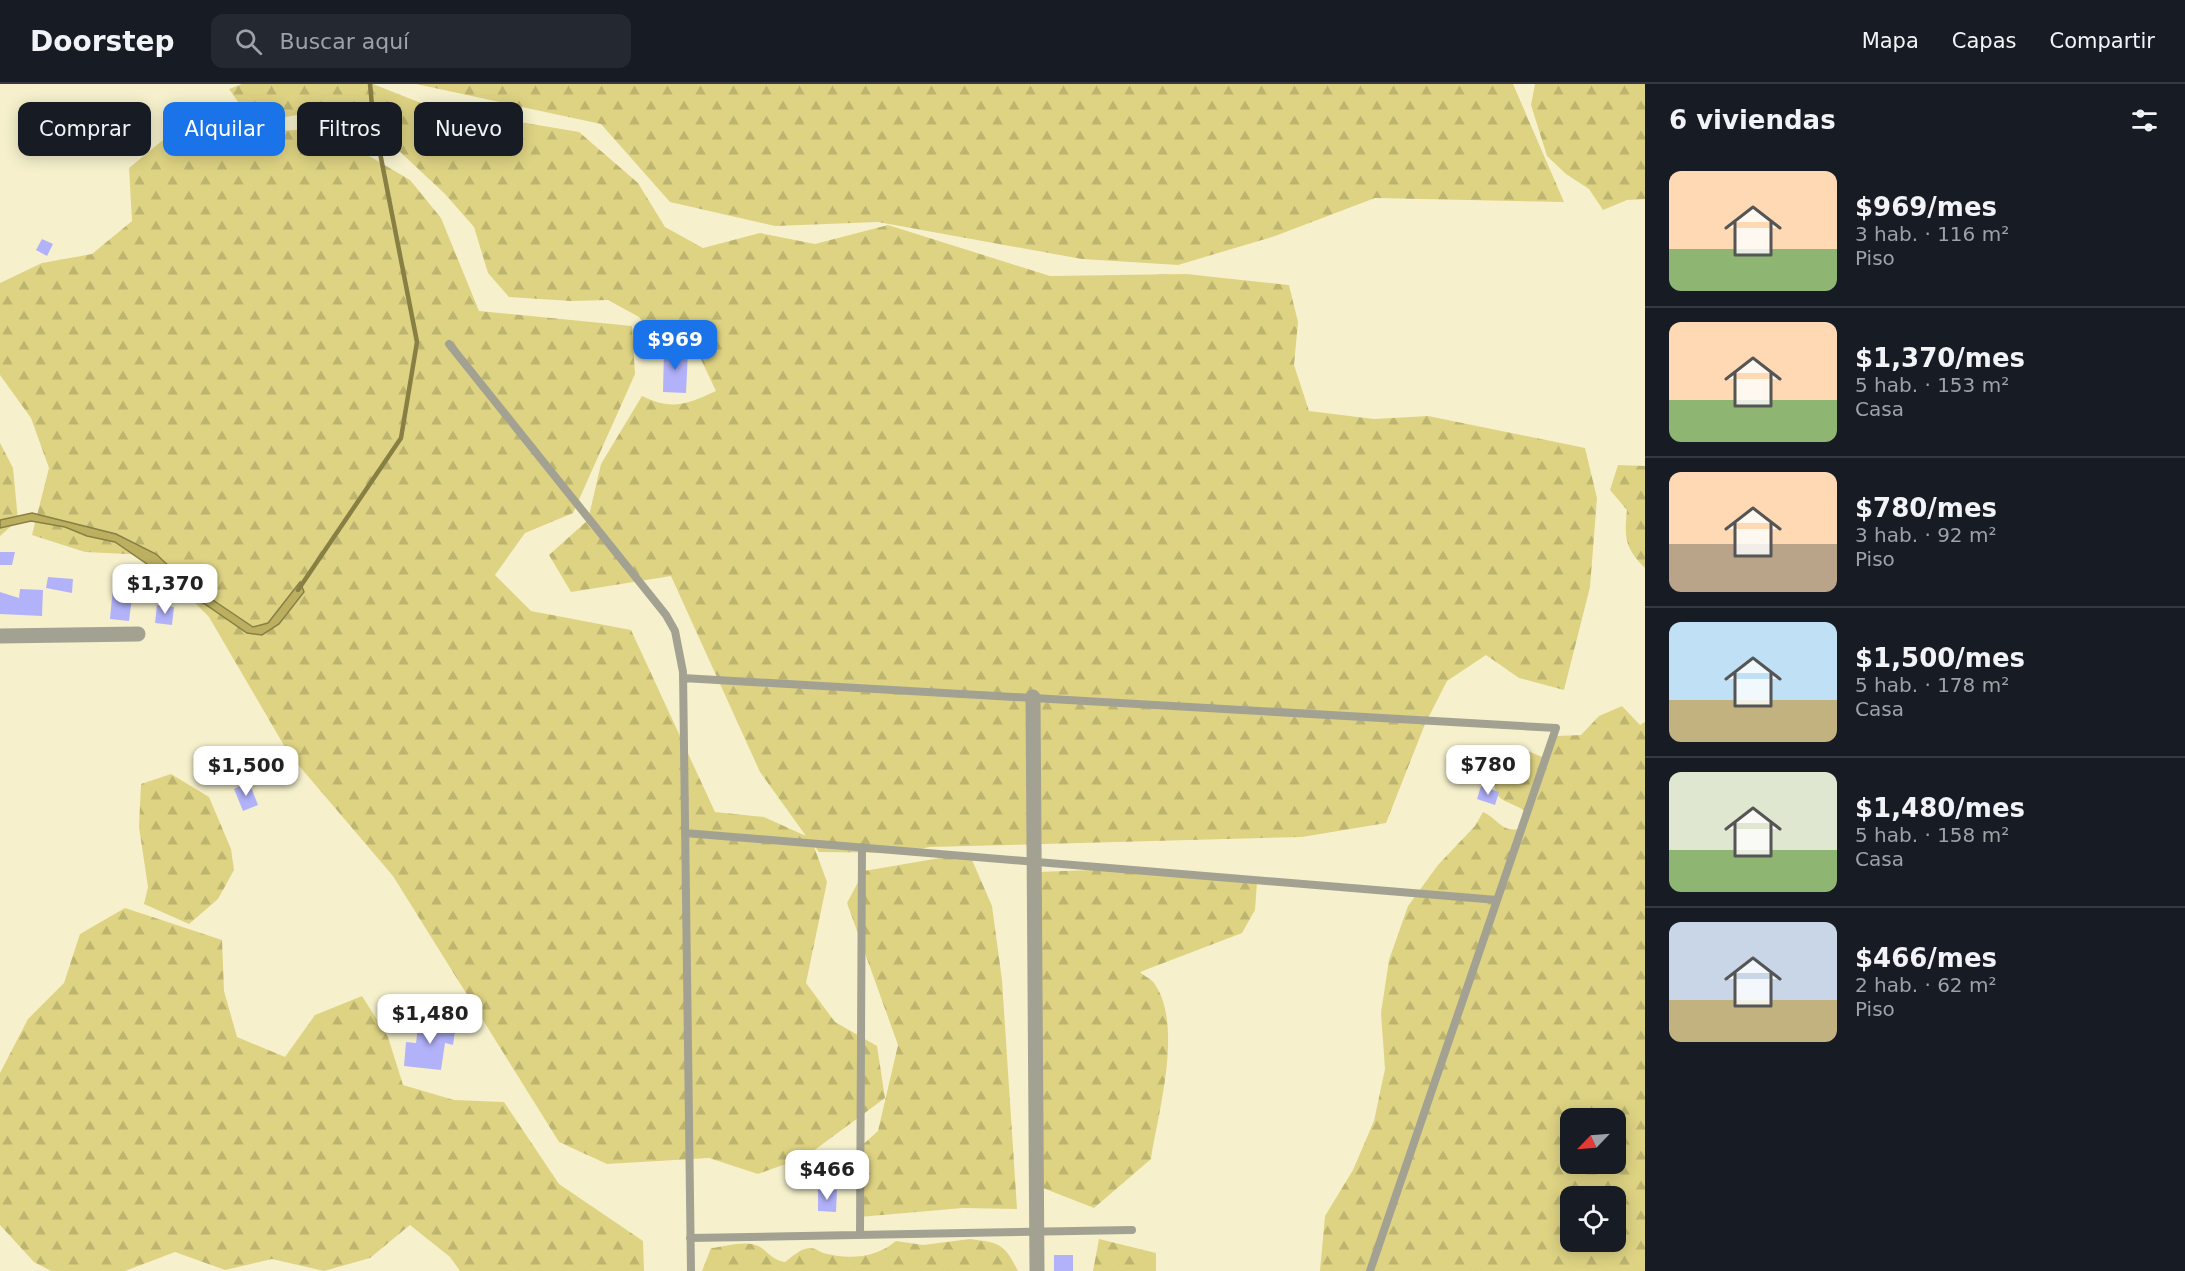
<!DOCTYPE html>
<html lang="es">
<head>
<meta charset="utf-8">
<style>
  body { margin:0; font-family:"DejaVu Sans",sans-serif; background:#242831; color:#f1f3f6; height:100vh; display:flex; flex-direction:column; font-size:22px; white-space:nowrap }
  * { box-sizing:border-box; margin:0 }
  p { font-size:20px; color:#9ea1a6 }
  .icon { flex:none; width:33px; height:33px; fill:none; stroke:currentColor; stroke-width:2; stroke-linecap:round; stroke-linejoin:round }
  .map { position:relative; flex:1; overflow:hidden }
  .drawer { display:flex; flex-direction:column; background:#171b24; width:540px }
  .drawer>* { flex:none }
  .hud { position:absolute; left:18px; top:18px; width:570px; height:54px; display:flex; gap:12px }
  .needle { width:39px; rotate:245deg }
  .buttons { position:absolute; left:1560px; top:1024px; display:grid; gap:12px }
  .buttons a { display:grid; place-items:center; width:66px; height:66px; border-radius:12px; background:#171b24; box-shadow:0 3px 15px #0003; font-size:30px }
  .price { position:absolute; translate:-50% -51px; padding:0 14px; border-radius:12px; background:#fff; color:#222; font-size:20px; line-height:39px; filter:drop-shadow(0 2px 3px #0008) }
  .price::after { content:''; position:absolute; left:50%; top:36px; width:18px; height:14px; margin-left:-9px; background:inherit; clip-path:polygon(0 0,100% 0,50% 100%) }
  .price.active { background:#1a73e8; color:#fff }
  ul { padding:0; list-style:none }
  li { display:flex; align-items:center; gap:18px; height:150px; padding:0 24px }
  li+li { border-top:2px solid #363941 }
  li span { display:grid; place-items:center; flex:none; width:168px; height:120px; border-radius:12px; color:#555 }
  li>.icon { margin-inline-start:auto }
  span .icon { width:72px; height:72px; fill:#fffc; stroke-width:1 }
  li b { font-size:26px }
  h2 { display:flex; justify-content:space-between; align-items:center; height:72px; padding:0 24px; font-size:26px }
  .tag { padding:0 21px; border-radius:12px; background:#171b24; box-shadow:0 3px 15px #0003; font-size:21px; line-height:54px }
  .tag.active { background:#1a73e8; color:#fff }
  header { display:flex; align-items:center; gap:36px; box-sizing:border-box; height:84px; padding:0 30px; background:#171b24; border-bottom:2px solid #363941 }
  header strong { font-size:28px }
  nav { display:flex; gap:33px; margin-inline-start:auto; font-size:21px }
  .search { width:420px; height:54px; background:#242831; display:flex; align-items:center; gap:15px; box-sizing:border-box; padding:0 21px; border-radius:12px; color:#9ea1a6; font-size:22px }
  main { display:flex; flex:1; min-height:0 }
  .map>svg:first-child { display:block }
</style>
</head>
<body>
<header>
<strong>Doorstep</strong>
<div class="search"><svg class="icon" aria-label="search" viewBox="0 0 24 24"><circle cx="10" cy="10" r="6"/><path d="M15 15l6 6"/></svg>Buscar aquí</div>
<nav><a>Mapa</a><a>Capas</a><a>Compartir</a></nav>
</header>
<main>
<div class="map">
<svg width="1645" height="1187" viewBox="0 0 1645 1187">
  <defs>
    <pattern id="forest-firs" width="22" height="20" patternUnits="userSpaceOnUse" patternTransform="scale(1.5)"><rect width="22" height="20" fill="#ded383"/><path d="M5 1l3.5 6h-7zM16 11l3.5 6h-7z" fill="#bdb470"/></pattern>
  </defs>
  <rect width="100%" height="100%" fill="#f6f1cc"/>
  <!-- forest -->
  <path fill="url(#forest-firs)" fill-rule="evenodd" d="M242 0H373L431 23 579 48 638 99 665 143 703 164 760 149 815 160 888 141 1050 192 1186 190 1289 201 1298 238 1294 281 1309 327 1374 335 1428 332 1585 364 1597 414 1590 503 1564 606 1519 594 1486 571 1447 597 1425 640 1386 739 1302 753 930 763 900 769 819 768 813 760 827 798 806 899 835 938 877 962 885 1014 805 1073 758 1090 709 1074 607 1080 559 1058 393 792 289 670 209 533 148 471 85 468 32 451 49 384 31 334 0 291V199L42 179 92 170 132 137 129 84 169 51 323 45 410 96 441 134 479 227 632 242 635 290 573 429 525 449 495 491 531 527 631 546 715 728 764 733 806 752 760 688 671 492 571 508 549 471 588 436 601 380 642 312C672 327 687 320 716 307L697 267 680 252 671 257H657L639 233 608 216 571 217 509 213 488 189 474 143 445 110 397 65 372 56 324 27 252 38 229 5Z
    M416 0H1513L1564 118 1375 114 1275 152 1178 181 1082 175 878 138 775 142 670 118 601 40Z
    M1535 0H1645V115L1627 116 1603 126 1589 105 1566 90 1547 72 1531 21Z
    M0 359 13 384 18 436 0 452Z
    M1618 381 1645 382V484C1625 464 1624 453 1627 426L1610 406Z
    M1622 622 1640 641 1645 638V1187H1320L1325 1132 1353 1086 1374 1037 1385 985 1381 929 1389 876 1408 822 1438 781 1475 742 1483 728C1497 734 1504 751 1521 744L1525 727C1512 717 1493 719 1495 698L1506 690 1494 673 1519 663 1542 673 1556 652 1581 651 1599 632ZM1570 1035H1616V1080H1570ZM1570 1113H1616V1158H1570Z
    M171 690 209 713 231 765 234 786 218 815 189 840 144 820 148 803 139 743 141 700Z
    M969 769 992 822 1002 896 1017 1125 963 1124 859 1133 858 1065 878 1047 898 961 847 819 864 787Z
    M1117 785 1257 798 1255 826 1242 849 1140 888C1144 892 1151 895 1154 899 1184 941 1158 1028 1151 1075L1094 1124 1038 1102V788Z
    M125 824 222 856 224 907 237 953 285 973 315 931 362 912 388 953 403 1001 454 1016 504 1018 559 1100 643 1157 644 1187H460L450 1173 410 1141 370 1174 324 1187 272 1175 225 1186 175 1168 125 1187H51L34 1178 0 1141V989L28 935 64 899 80 850Z
    M970 1155C1000 1159 1004 1159 1018 1187H702L711 1164C725 1163 747 1155 760 1163 770 1170 773 1176 785 1178 792 1173 801 1164 810 1164 814 1164 819 1167 823 1169 849 1176 876 1174 896 1157L923 1161Z
    M1099 1155 1156 1169V1187H1093Z"/>
  <!-- water -->
  <path fill="#bcb060" stroke="#887f44" stroke-width="1.5" d="M32 429 116 450 156 470 186 498 253 543 268 539 300 498 304 508 279 540 262 551 247 549 115 458 87 452 65 443 31 437 0 444V436Z"/>
  <g fill="none" stroke-linecap="round" stroke-linejoin="round">
    <!-- stream -->
    <path stroke="#887f44" stroke-width="4.5" d="M298 506 401 354 417 258 373 33 370 0"/>
  </g>
  <!-- building -->
  <path fill="#b2b2fb" d="M42 155 53 160 47 172 36 166Z
    M664 265 688 267 686 309 663 308Z
    M0 468H15L12 481H0Z
    M48 493 73 495 72 509 46 504Z
    M113 503 133 505 129 537 110 535Z
    M20 505 43 506 42 532 0 530V508L19 514Z
    M157 521 174 523 172 541 155 539Z
    M249 698 258 721 243 727 234 705Z
    M1481 702 1499 708 1495 721 1477 715Z
    M419 935 456 940 453 961 445 959 441 986 404 982 406 958 416 959Z
    M818 1106H837L836 1128 818 1127Z
    M1054 1171H1073V1187H1054Z"/>
  <g fill="none" stroke-linecap="round" stroke-linejoin="round">
    <!-- lane -->
    <path stroke="#a3a292" stroke-width="8" d="M449 260 666 531 675 547 683 588 691 1187
      M683 594 1556 644 1370 1187
      M685 749 1497 816
      M860 1151 862 763
      M690 1154 1132 1146"/>
    <!-- street -->
    <path stroke="#a3a292" stroke-width="15" d="M0 552 138 550
      M1033 613 1037 1187"/>
  </g>
</svg>
<div class="buttons">
<a><svg class="needle" viewBox="-14 -14 28 28"><path d="M0-13l5 13h-10z" fill="#e53935"/><path d="M0 13l5-13h-10z" fill="#9ea1a6"/></svg></a>
<a><svg class="icon" aria-label="locate" viewBox="0 0 24 24"><circle cx="12" cy="12" r="6"/><path d="M12 2v4M12 18v4M2 12h4M18 12h4"/></svg></a>
</div>
<b class="price active" style="left:675px;top:287px">$969</b>
<b class="price" style="left:165px;top:531px">$1,370</b>
<b class="price" style="left:1488px;top:712px">$780</b>
<b class="price" style="left:246px;top:713px">$1,500</b>
<b class="price" style="left:430px;top:961px">$1,480</b>
<b class="price" style="left:827px;top:1117px">$466</b>
<div class="hud">
<a class="tag">Comprar</a>
<a class="tag active">Alquilar</a>
<a class="tag">Filtros</a>
<a class="tag">Nuevo</a>
</div>
</div>
<section class="drawer">
<h2>6 viviendas<svg class="icon" aria-label="filters" viewBox="0 0 24 24"><path d="M4 7h16M4 17h16"/><circle cx="9" cy="7" r="2"/><circle cx="15" cy="17" r="2"/></svg></h2>
<ul>
<li><span style="background:linear-gradient(#ffd9b3 65%,#8fb573 0)"><svg class="icon" aria-label="home" viewBox="0 0 24 24"><path d="M3 11l9-7 9 7M6 9v11h12V9"/></svg></span><div><b>$969/mes</b><p>3 hab. · 116 m²</p><p>Piso</p></div></li>
<li><span style="background:linear-gradient(#ffd9b3 65%,#8fb573 0)"><svg class="icon" aria-label="home" viewBox="0 0 24 24"><path d="M3 11l9-7 9 7M6 9v11h12V9"/></svg></span><div><b>$1,370/mes</b><p>5 hab. · 153 m²</p><p>Casa</p></div></li>
<li><span style="background:linear-gradient(#ffd9b3 60%,#b9a48a 0)"><svg class="icon" aria-label="home" viewBox="0 0 24 24"><path d="M3 11l9-7 9 7M6 9v11h12V9"/></svg></span><div><b>$780/mes</b><p>3 hab. · 92 m²</p><p>Piso</p></div></li>
<li><span style="background:linear-gradient(#bfe0f5 65%,#c2b280 0)"><svg class="icon" aria-label="home" viewBox="0 0 24 24"><path d="M3 11l9-7 9 7M6 9v11h12V9"/></svg></span><div><b>$1,500/mes</b><p>5 hab. · 178 m²</p><p>Casa</p></div></li>
<li><span style="background:linear-gradient(#dfe7d0 65%,#8fb573 0)"><svg class="icon" aria-label="home" viewBox="0 0 24 24"><path d="M3 11l9-7 9 7M6 9v11h12V9"/></svg></span><div><b>$1,480/mes</b><p>5 hab. · 158 m²</p><p>Casa</p></div></li>
<li><span style="background:linear-gradient(#c9d6e8 65%,#c2b280 0)"><svg class="icon" aria-label="home" viewBox="0 0 24 24"><path d="M3 11l9-7 9 7M6 9v11h12V9"/></svg></span><div><b>$466/mes</b><p>2 hab. · 62 m²</p><p>Piso</p></div></li>
</ul>
</section>
</main>
</body>
</html>
